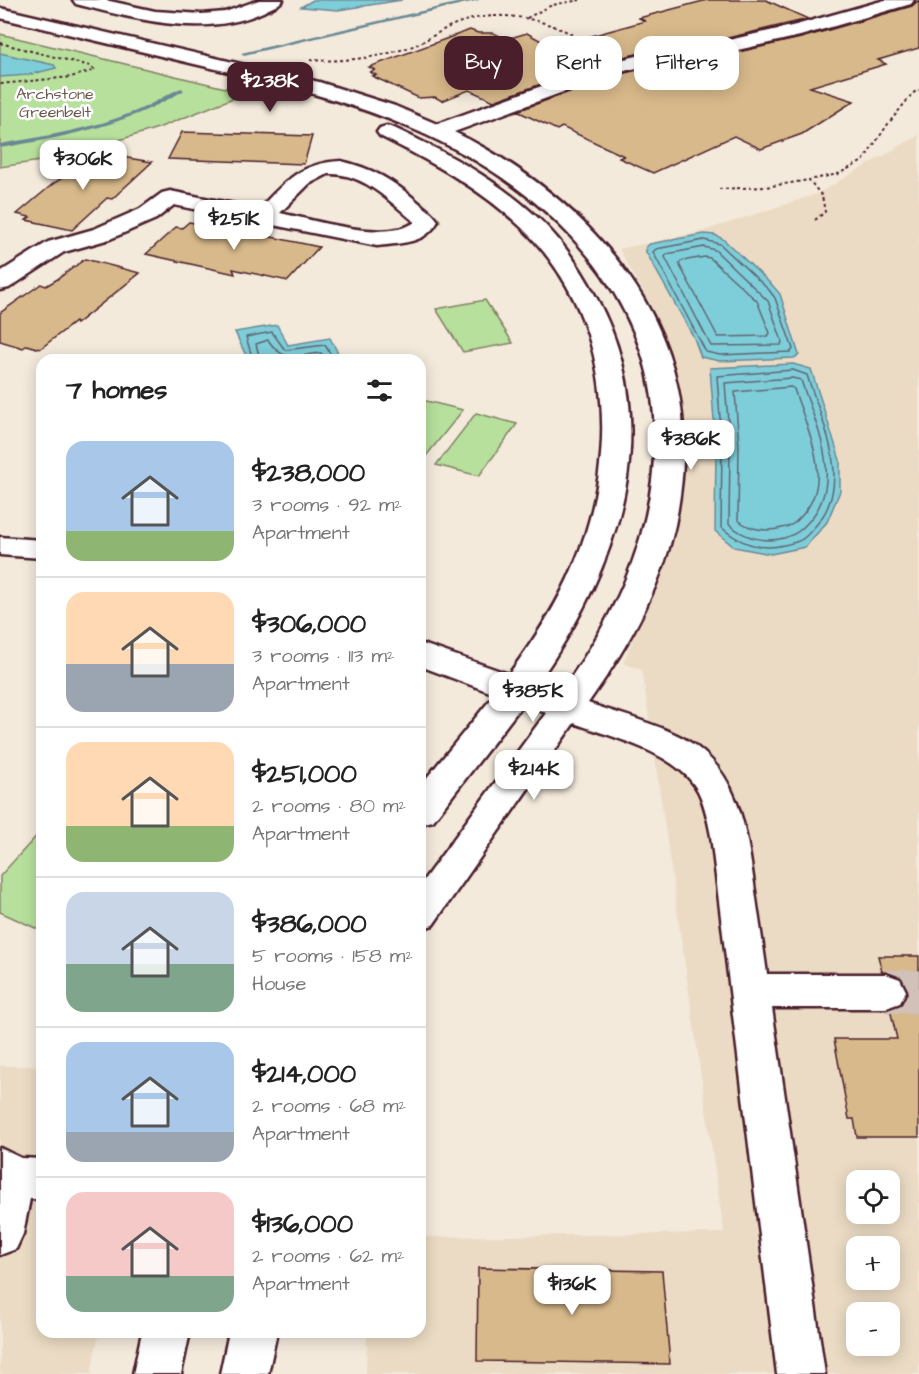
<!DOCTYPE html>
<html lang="en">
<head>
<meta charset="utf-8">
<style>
  body { margin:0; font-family:"Architects Daughter",sans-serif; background:#f2f2f2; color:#222; height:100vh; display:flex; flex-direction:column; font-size:22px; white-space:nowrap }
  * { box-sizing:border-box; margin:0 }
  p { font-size:20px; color:#767676 }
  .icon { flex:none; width:33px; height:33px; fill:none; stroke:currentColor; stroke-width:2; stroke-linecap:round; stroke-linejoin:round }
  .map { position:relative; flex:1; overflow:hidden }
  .details { position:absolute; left:36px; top:354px; width:390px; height:984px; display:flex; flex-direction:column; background:#fff; border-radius:18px; box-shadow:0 3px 15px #0003 }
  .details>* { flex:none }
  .hud { position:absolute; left:444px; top:36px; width:384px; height:54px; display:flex; gap:12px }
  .controls { position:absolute; left:846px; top:1170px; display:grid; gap:12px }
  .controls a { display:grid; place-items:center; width:54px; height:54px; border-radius:12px; background:#fff; box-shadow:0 3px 15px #0003; font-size:30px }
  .price { position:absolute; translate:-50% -51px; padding:0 14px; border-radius:12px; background:#fff; color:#222; font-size:20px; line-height:39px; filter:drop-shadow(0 2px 3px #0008) }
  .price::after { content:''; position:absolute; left:50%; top:36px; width:18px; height:14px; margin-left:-9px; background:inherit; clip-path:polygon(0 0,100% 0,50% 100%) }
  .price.on { background:#4a1f2b; color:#fff }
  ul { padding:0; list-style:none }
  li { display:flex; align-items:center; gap:18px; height:150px; padding:0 30px }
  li+li { border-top:2px solid #e0e0e0 }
  li span { display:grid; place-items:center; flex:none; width:168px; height:120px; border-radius:18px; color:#555 }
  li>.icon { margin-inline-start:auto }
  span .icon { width:72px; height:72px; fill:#fffc; stroke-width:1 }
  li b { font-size:26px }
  h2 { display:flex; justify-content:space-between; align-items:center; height:72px; padding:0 30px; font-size:26px }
  .tag { padding:0 21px; border-radius:18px; background:#fff; box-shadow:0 3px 15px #0003; font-size:21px; line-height:54px }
  .tag.on { background:#4a1f2b; color:#fff }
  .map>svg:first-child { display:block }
</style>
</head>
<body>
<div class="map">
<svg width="919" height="1374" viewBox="0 0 919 1374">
  <rect width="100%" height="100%" fill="#f3eadc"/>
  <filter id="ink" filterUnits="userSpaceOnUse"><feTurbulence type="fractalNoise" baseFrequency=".0167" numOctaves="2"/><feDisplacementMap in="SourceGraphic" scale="12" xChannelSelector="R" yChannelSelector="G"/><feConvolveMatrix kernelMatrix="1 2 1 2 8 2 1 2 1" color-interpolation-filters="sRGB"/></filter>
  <g filter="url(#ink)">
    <!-- built -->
    <path fill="#ebdbc4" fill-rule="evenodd" d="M919 135V1374H366L367 1332H420V1237L724 1233 642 670 623 663 673 543 685 465 679 381 650 304 619 249 703 231 817 194ZM856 1180H890V1214H856ZM856 1246H890V1280H856ZM856 1312H890V1346H856Z
      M0 1066H42V1332H99L91 1374H0Z"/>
    <!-- green -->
    <path fill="#b7e09c" stroke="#808064" stroke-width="1.5" d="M0 34 246 93 158 128 61 158 0 167Z
      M485 300 513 343 463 352 436 309Z
      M422 400 463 410 422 461H420V403Z
      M476 413 517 424 479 476 436 465Z
      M42 830V931L0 912V876Z"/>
    <!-- water -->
    <path fill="#7eceda" stroke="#698894" stroke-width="1.5" d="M313 0H402L338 10 301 7Z
      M0 53 54 65 56 68 28 75 0 77Z
      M704 234 715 235 723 239 773 286 780 294 799 355 794 358 720 361 701 357 694 338 646 252V247L650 244Z
      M277 325 288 345 330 338 340 357 327 360H248L235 332Z
      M793 364 811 369 840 460V491L827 522 805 547 771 554 734 547 715 531 716 446 710 368Z"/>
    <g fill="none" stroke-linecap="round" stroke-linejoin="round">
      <!-- shore -->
      <path stroke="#5f6571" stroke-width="1.5" d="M704 240 720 244 769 290 775 298 793 349 791 352 720 355 706 352 653 252 656 249Z
        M704 247 715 250 768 301 782 341 781 345 711 346 665 257 667 254Z
        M705 257 710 258 757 301 770 333 768 336 718 337 679 264 681 261Z
        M253 360 246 337 272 332 285 350 325 345 334 360
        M260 360 256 344 268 340C285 364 294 356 321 353L326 360
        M793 370 807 375C821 420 854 481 817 524 804 539 804 541 784 545 759 551 739 543 721 527L722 446 717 376Z
        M792 378 801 380C815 424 845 479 810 520 801 530 797 534 784 538 764 543 744 538 729 524L730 446 725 383Z
        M791 387 794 389C806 427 834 477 804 513 796 522 793 526 782 528 767 532 750 530 738 520L739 446 735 392Z"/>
      <!-- stream -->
      <path fill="#698894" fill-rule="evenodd" d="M469 0H480L244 55 241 53Z
        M181 88 184 90 183 91C125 126 65 137 0 148V144C46 136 92 129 136 111 151 105 165 95 181 88Z"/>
    </g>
    <!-- building -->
    <path fill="#d8b98b" stroke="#4a1f2b" stroke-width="1.5" d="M707 0H766L808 19 698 45 672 46 602 62 494 101 469 90 442 101 435 97 419 98 372 76 376 75 370 72 375 70 369 67 470 30 478 33H493L507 39 527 33 552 47 645 21 639 18Z
      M919 0V48L878 60 886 64 810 87 854 101 802 134 761 149 734 136 653 173 619 158 624 156 562 127 557 130 517 111 616 75 672 62 698 61 801 38 912 6Z
      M182 132 248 134 312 136 304 164 168 159Z
      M97 153 152 162 112 199 107 198 72 230 26 220 30 217 17 214 54 183 65 176H68Z
      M189 222 262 235 319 247 288 281 233 269 235 274 146 254 176 227 182 228Z
      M85 259 140 273 76 324 75 322 40 349 27 345 23 348 0 341V313L41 284 46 286 56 280Z
      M878 956H919V1137H857L854 1119H849L834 1039H897L890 1009 902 1004 908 992 901 977 882 972Z
      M478 1268 662 1271 670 1364 477 1361Z"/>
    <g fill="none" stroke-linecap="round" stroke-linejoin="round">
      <!-- minor-tunnel -->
      <path stroke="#d1c1b9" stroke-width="43" stroke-dasharray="43 21" stroke-linecap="butt" d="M886 991 919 992"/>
      <defs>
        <path id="minor" d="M73 0H105L155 11 202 14 225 12 259 0H283C278 6 270 8 263 12 204 39 136 19 76 4Z
          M885 0H914L911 4 800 36 698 59 672 60 615 73 454 132C557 182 655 272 678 389 687 433 684 481 675 525 661 589 626 650 588 703 616 713 658 724 683 738 738 768 746 827 754 884 758 914 763 944 767 974H886L900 979 906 991 900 1003 886 1008H772L825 1374H777L711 836C708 821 705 805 698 791 677 752 613 738 574 723L433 925 420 929V885L546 713 523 704 433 821 420 824V786L495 694 420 666V643L509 674C534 640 558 604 574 565 621 452 613 315 521 227 480 188 430 161 380 136L377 132 380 128 387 126 394 128C445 152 495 178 537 217 561 239 581 268 596 297 668 429 617 570 537 684L560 693C621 609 660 522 654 416 650 358 626 303 589 257 492 138 347 99 203 66 136 50 68 34 0 18V8L319 82 395 106 437 124 602 64 672 48 698 47 796 25Z
          M341 161C372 168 394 181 418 202 425 208 433 213 438 221 426 244 401 243 377 246L174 205 156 219 110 239 64 252 9 288 0 290V272L48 242 94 229 140 209 162 193 170 191 259 209C286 181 300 163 341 161ZM328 174C363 172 389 201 415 222 385 243 315 220 280 213L309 184Z
          M0 537 42 540V558L0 555Z
          M0 1148 21 1158 42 1159V1199H30L23 1234 16 1249 0 1255Z
          M142 1332H190L181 1374H133Z
          M229 1332H277L268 1374H220Z"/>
      </defs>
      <!-- minor casing -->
      <use href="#minor" stroke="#4a1f2b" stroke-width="5"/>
      <!-- path -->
      <path stroke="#4a1f2b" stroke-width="2" stroke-dasharray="3 3" stroke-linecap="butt" d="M527 18 552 5 580 0
        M0 43 90 66 95 70 71 77 0 84
        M310 60C344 62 378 58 410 47 426 42 437 32 451 26 492 8 534 16 572 34
        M719 189 765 187 809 180
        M815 220 825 212 822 196 809 180 838 174 863 161 888 124 913 93 919 90"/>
      <!-- minor -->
      <use href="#minor" fill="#fff" fill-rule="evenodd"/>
    </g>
  </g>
  <g text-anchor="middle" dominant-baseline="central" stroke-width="5" stroke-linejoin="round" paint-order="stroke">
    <!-- far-park labels -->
    <g font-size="16" fill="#6b594d" stroke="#fff">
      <text x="55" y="94">Archstone<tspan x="55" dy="18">Greenbelt</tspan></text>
    </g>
  </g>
</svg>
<div class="controls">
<a><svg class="icon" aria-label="locate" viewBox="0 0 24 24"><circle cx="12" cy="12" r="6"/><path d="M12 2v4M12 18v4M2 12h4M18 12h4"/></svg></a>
<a>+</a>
<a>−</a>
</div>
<b class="price on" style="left:270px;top:113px">$238K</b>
<b class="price" style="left:83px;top:191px">$306K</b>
<b class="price" style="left:234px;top:251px">$251K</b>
<b class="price" style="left:691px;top:471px">$386K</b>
<b class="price" style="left:533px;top:723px">$385K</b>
<b class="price" style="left:534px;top:801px">$214K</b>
<b class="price" style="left:572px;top:1316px">$136K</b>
<div class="hud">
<a class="tag on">Buy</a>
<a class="tag">Rent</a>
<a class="tag">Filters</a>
</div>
<section class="details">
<h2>7 homes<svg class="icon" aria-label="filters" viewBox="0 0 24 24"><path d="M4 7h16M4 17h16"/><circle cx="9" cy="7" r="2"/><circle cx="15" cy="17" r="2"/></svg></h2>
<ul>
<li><span style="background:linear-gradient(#a9c7e8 75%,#8fb573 0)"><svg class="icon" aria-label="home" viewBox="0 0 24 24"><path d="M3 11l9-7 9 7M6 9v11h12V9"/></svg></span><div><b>$238,000</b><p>3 rooms · 92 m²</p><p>Apartment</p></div></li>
<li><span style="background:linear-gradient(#ffd9b3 60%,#9aa5b1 0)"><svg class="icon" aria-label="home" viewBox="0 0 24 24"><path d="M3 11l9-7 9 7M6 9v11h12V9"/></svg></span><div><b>$306,000</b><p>3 rooms · 113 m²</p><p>Apartment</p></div></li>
<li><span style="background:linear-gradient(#ffd9b3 70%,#8fb573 0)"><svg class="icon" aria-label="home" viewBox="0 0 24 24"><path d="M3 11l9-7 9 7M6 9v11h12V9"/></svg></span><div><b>$251,000</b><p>2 rooms · 80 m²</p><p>Apartment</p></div></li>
<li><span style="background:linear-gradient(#c9d6e8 60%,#7fa58c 0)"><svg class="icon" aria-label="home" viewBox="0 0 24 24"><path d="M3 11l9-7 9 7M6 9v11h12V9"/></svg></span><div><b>$386,000</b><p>5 rooms · 158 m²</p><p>House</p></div></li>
<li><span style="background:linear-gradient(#a9c7e8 75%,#9aa5b1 0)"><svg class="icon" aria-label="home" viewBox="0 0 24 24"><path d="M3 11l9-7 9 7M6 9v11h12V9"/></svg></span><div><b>$214,000</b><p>2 rooms · 68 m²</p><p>Apartment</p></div></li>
<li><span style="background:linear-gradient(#f6c9c9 70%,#7fa58c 0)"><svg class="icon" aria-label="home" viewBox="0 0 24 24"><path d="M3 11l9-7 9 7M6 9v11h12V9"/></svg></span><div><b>$136,000</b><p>2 rooms · 62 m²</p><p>Apartment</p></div></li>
</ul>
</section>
</div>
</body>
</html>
